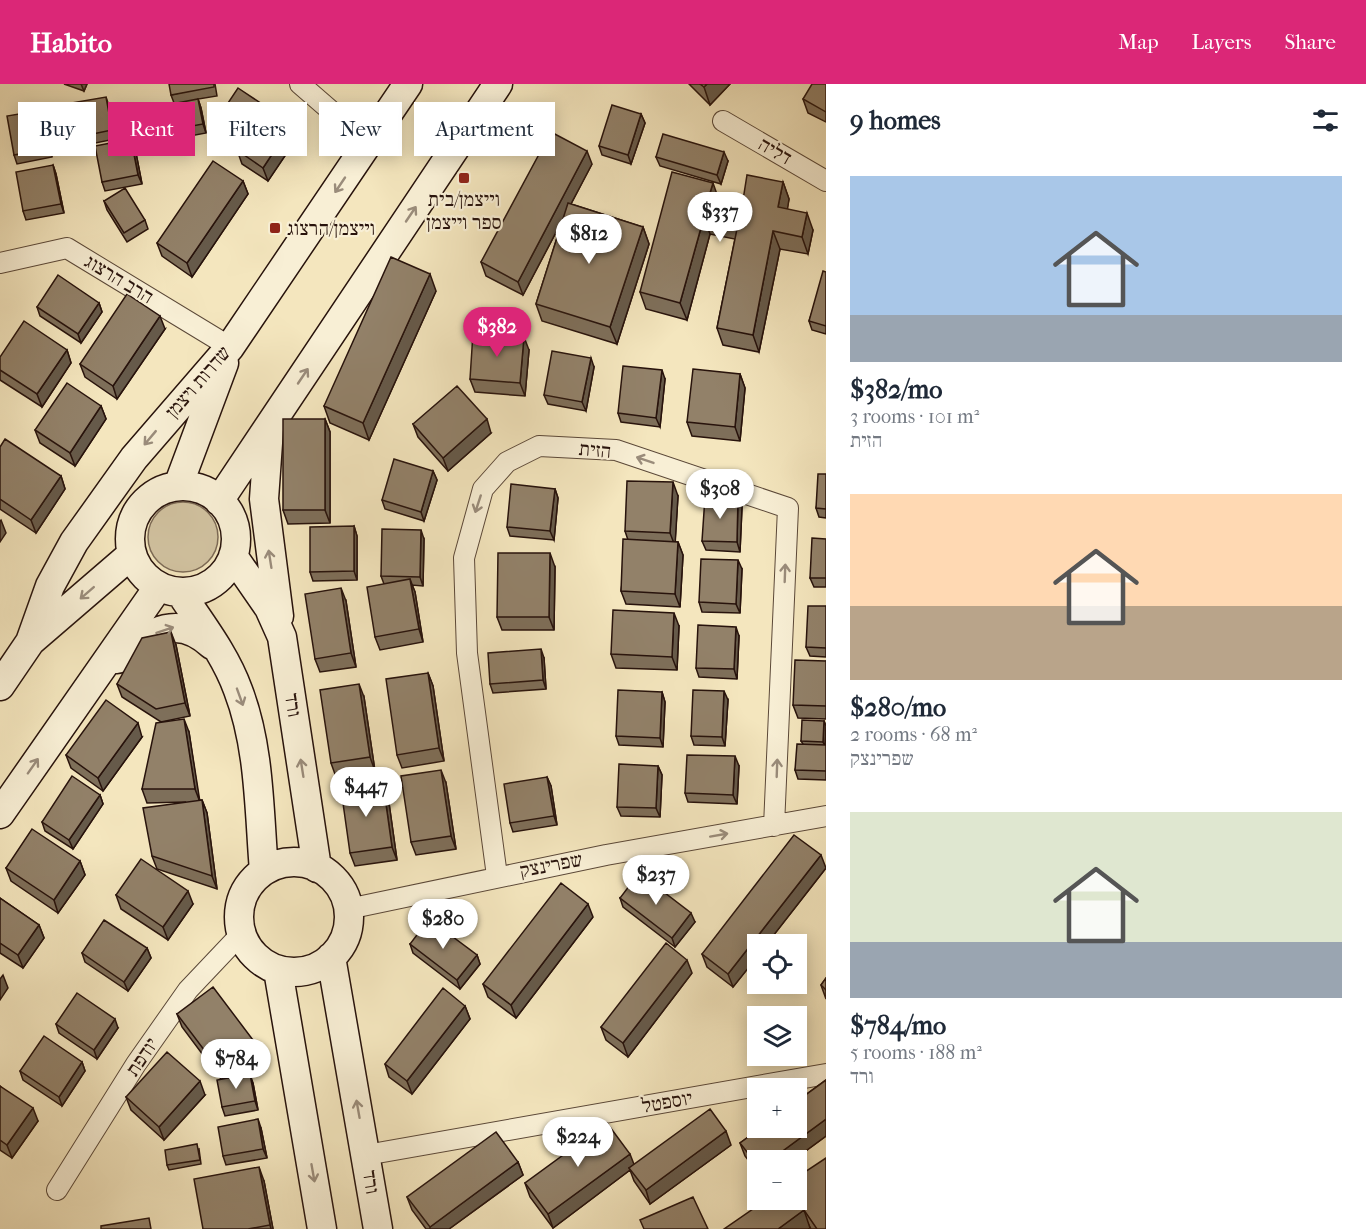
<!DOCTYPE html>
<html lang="en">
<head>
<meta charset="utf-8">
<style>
  body { margin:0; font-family:"IM FELL French Canon","Frank Ruhl Libre",serif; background:#f6f6f7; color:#1f2937; height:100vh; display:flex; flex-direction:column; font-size:22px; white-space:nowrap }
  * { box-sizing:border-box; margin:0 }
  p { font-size:20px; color:#747a83 }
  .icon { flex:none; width:33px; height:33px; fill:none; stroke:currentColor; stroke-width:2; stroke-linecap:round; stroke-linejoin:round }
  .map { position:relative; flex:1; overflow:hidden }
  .drawer { display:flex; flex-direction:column; background:#fff; width:540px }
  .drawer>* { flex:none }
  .guide { position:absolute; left:18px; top:18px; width:570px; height:54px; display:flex; gap:12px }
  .buttons { position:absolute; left:747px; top:850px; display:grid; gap:12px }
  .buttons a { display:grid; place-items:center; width:60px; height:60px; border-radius:0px; background:#fff; box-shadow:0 3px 15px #0003; font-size:30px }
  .price { position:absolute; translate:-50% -51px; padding:0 14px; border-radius:21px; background:#fff; color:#222; font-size:20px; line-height:39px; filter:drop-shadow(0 2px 3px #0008) }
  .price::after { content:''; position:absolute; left:50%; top:36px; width:18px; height:14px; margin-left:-9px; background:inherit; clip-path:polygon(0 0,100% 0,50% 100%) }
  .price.on { background:#db2777; color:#fff }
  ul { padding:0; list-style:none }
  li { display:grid; align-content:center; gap:12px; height:318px; padding:0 24px }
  li span { display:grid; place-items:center; height:186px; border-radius:0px; color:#555 }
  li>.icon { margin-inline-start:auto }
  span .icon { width:108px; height:108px; fill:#fffc; stroke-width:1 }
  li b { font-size:26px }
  h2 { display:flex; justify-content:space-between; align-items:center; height:72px; padding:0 24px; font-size:26px }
  .tag { padding:0 21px; border-radius:0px; background:#fff; box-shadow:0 3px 15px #0003; font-size:21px; line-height:54px }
  .tag.on { background:#db2777; color:#fff }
  header { display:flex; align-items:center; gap:36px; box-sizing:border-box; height:84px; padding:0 30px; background:#db2777; color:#fff }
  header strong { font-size:28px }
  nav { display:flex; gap:33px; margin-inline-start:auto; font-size:21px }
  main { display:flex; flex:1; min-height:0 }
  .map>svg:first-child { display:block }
</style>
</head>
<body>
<header>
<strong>Habito</strong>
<nav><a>Map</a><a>Layers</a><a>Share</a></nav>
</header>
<main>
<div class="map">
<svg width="826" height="1145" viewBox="0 0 826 1145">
  <rect width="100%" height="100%" fill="#f4e6be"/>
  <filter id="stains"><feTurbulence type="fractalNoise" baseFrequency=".00333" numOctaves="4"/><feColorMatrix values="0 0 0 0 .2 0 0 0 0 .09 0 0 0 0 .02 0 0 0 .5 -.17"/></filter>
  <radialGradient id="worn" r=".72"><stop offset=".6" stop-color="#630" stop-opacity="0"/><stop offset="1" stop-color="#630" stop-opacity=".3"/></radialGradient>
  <!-- green -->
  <path fill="#d1c2a0" stroke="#7c6a56" stroke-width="1.5" d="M148 453a35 35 0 1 1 70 0a35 35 0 1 1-70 0Z"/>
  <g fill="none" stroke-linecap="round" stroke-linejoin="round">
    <defs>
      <path id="street" d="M300 0 368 59
        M723 37 826 97
        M0 179 67 164 230 263
        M497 792 467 569 464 474 483 405 507 378 539 362 616 366 788 424 774 742
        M348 825 606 771 826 732
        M366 1071 826 990
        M57 1106 136 980 188 906 241 850"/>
      <path id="secondary" d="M269 345 264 415 279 532
        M178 402 224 279
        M130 455a53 53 0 1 1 106 0a53 53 0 1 1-106 0Z
        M219 417 498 0
        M233 472 269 524 282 553 317 784
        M180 508C201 540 225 570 238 606 260 663 259 727 264 787
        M31 557 132 470
        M117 575C150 550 175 527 212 561
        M0 602 30 558 50 502 74 458 134 374 230 263 408 0
        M0 730 159 502
        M239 833a55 55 0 1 1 110 0a55 55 0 1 1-110 0Z
        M331 873 378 1145
        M278 886 322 1145"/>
    </defs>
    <!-- street casing -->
    <use href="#street" stroke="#5b4838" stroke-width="22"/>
    <!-- secondary casing -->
    <use href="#secondary" stroke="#28130c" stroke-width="31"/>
    <!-- street -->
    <use href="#street" stroke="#f8efd5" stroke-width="20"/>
    <!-- secondary -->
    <use href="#secondary" stroke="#f8efd5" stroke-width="28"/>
  </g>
  <!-- wall -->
  <path fill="#7e6f5a" stroke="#28130c" stroke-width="1.5" d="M64 0H87L84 7Z
    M215 0 217 12 198 15 201 24 206 49 164 57 160 48 174 19 171 11Z
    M689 0H730L710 21Z
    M826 0V38L808 29 803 15Z
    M109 22 115 55 81 62 78 53Z
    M641 30 645 39 631 80 602 71 599 62Z
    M218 34 297 54 268 97 242 80 237 66 242 60 223 47Z
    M45 35 52 73 17 80 14 71Z
    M135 64 142 100 105 107 102 98Z
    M656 73 728 77 721 100 660 82Z
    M592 80 571 120 643 143 649 160 617 260 542 237 536 220 563 135 523 211 486 192 481 178Z
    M53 81 56 90 64 129 26 136 23 127Z
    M243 97 248 110 192 193 162 172 157 159Z
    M783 98 789 115 787 125 813 146 808 170 780 165 759 268 723 261 717 244 735 155 710 150 687 236 646 225 640 208 717 111 743 116Z
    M104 117 145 136 148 145 127 158 107 126Z
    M826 188V250L812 246 809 237Z
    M436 207 369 356 330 339 324 322Z
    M99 219 102 228 81 259 40 232 37 223Z
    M165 245 117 315 85 293 80 280Z
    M67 266 71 279 42 323 0 296V273Z
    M529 266 525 312 475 308 470 295Z
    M594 283 586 327 548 320 544 311Z
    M740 290 745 304 740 357 692 352 687 338Z
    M665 295 660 343 621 338 618 329Z
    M101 322 106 335 75 382 40 359 35 346Z
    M325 335 330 348V439L288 440 283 426Z
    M413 340 491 349 448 387 418 353Z
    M0 363 61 392 65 405 36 449 0 425Z
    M433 387 437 396 424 437 385 425 382 416Z
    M826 390V434L819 433 816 424Z
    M555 405 558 414 554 456 510 452 507 443Z
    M678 412 675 458H678L683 471 680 523 626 520 621 507 628 456 625 447Z
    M742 423 740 468 706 466 702 457Z
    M354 442 357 452V496L313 497 310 488Z
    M424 455 423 502 412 501 415 508 423 558 380 566 375 553 384 500 381 492Z
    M826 455V503H814L810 494Z
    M555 483 554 546H502L497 533Z
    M742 485 740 529 702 528 699 518Z
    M346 517 356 583 320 588 315 575Z
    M826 522V573L810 572 806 563Z
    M679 542 677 586 616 584 611 570Z
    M739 552 737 595 699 593 696 584Z
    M176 561 190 632 161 638 122 613 117 600Z
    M544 574 546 605 493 609 490 600Z
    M826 577V635L798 634 793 621Z
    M428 589 433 602 444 677 402 684 397 671Z
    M662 608 665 618 663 663 619 661 616 652Z
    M364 613 375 687 336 693 331 679Z
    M728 616 725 662 694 661 691 652Z
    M824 637 826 642 825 661H826V696L798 695 795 686 803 660 801 657Z
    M189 648 199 716H202L207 729 217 805 157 785 152 772 185 718 147 719 142 705Z
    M142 653 103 707 71 684 66 671Z
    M658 682 662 691 660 733 621 732 617 723Z
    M739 682 737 720 688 718 685 709Z
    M547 693 551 702 557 741 513 748 510 739Z
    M383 699 388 712 397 776 355 782 350 769Z
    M446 699 456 765 416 771 411 758Z
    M100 711 103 720 73 765 45 747 42 738Z
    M80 777 85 791 58 829 11 797 6 784Z
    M826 784 733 903 707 883 702 870Z
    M116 811 193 820 168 856 121 825Z
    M0 814 39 841 44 854 23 884 0 869Z
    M620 814 695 838 675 863 623 823Z
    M593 833 516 934 488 913 483 900Z
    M410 860 477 871 480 880 460 905 413 869Z
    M147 864 151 874 128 907 85 878 82 869Z
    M692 889 628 973 606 956 601 943Z
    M826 894V915L821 901Z
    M465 922 470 935 412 1010 389 993 385 980Z
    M177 930 256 960 261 973 234 993 253 999 258 1026 225 1032 222 1023 221 995 182 943Z
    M56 940 118 944 97 975 59 949Z
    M82 978 85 987 62 1022 23 996 20 987Z
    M826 996V1052L792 1077H758V1089L745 1072 740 1059Z
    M0 1002 38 1037 12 1074 0 1066Z
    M205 1011 164 1056 131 1026 126 1013Z
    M261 1044 267 1074 226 1081 223 1072Z
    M731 1061 650 1120 634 1097 630 1086 553 1144 530 1113 525 1099 634 1081Z
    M199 1065 201 1080 169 1086 167 1081Z
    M518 1078 523 1091 449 1145H426L412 1126 407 1113Z
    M264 1097 273 1145H203Z
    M796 1116 826 1145H811Z"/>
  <!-- shaded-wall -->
  <path fill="#665a4a" stroke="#28130c" stroke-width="1.5" d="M81 0H87L84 7Z
    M707 0H730L710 21 704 3Z
    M106 13 109 22 115 55 112 46Z
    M198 15 201 24 206 49 203 40Z
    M42 26 45 35 52 73 49 64Z
    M641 30 645 39 631 80 628 71Z
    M292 40 297 54 268 97 263 84Z
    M131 55 135 64 142 100 138 91Z
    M587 67 592 80 523 211 518 198Z
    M724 68 728 77 721 100 717 91Z
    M53 81 56 90 64 129 61 120Z
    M243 97 248 110 192 193 187 179Z
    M783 98 789 115 785 141 778 123Z
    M713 99 719 116 710 109Z
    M807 129 813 146 808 170 802 153Z
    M704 133 710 150 687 236 680 219Z
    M643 143 649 160 617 260 610 243Z
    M773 147 780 165 759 268 753 251Z
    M430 190 436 207 369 356 363 339Z
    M99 219 102 228 81 259 78 250Z
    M160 232 165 245 117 315 113 302Z
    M524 253 529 266 525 312 520 299Z
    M67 266 71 279 42 323 37 310Z
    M591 274 594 283 586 327 582 318Z
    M662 286 665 295 660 343 656 334Z
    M740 290 745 304 740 357 735 343Z
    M101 322 106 335 75 382 70 369Z
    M325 335 330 348V439L325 426Z
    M487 335 491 349 448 387 443 374Z
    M433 387 437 396 424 437 421 428Z
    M61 392 65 405 36 449 31 436Z
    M673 398 678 412 675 462 670 449Z
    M555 405 558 414 554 456 550 447Z
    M738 414 742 423 740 468 737 458Z
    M1 436 6 449 0 458V437Z
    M354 442 357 452V496L354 487Z
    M421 446 424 455 423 502 420 493Z
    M678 458 683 471 680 523 675 510Z
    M550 469 555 483 554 546 549 533Z
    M738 476 742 485 740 529 736 520Z
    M410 495 415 508 423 558 419 545Z
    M341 504 346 517 356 583 351 569Z
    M674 529 679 542 677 586 672 573Z
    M736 543 739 552 737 595 734 585Z
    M171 548 176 561 190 632 185 619Z
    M541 565 544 574 546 605 543 596Z
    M428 589 433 602 444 677 439 664Z
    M359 600 364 613 375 687 370 673Z
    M724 607 728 616 725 662 722 653Z
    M662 608 665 618 663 663 660 654Z
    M184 635 189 648 200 718 195 705Z
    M824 637 826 642 825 662 823 658Z
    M138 639 142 653 103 707 98 694Z
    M735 672 739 682 737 720 733 711Z
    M658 682 662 691 660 733 656 724Z
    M441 686 446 699 456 765 451 752Z
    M547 693 551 702 557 741 554 732Z
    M383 699 388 712 397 776 392 763Z
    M100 711 103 720 73 765 69 756Z
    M202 716 207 729 217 805 212 792Z
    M821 771 826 784 766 861H758V872L733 903 728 890Z
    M80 777 85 791 58 829 54 816Z
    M188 807 193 820 168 856 163 843Z
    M588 820 593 833 516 934 511 921Z
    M691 829 695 838 675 863 672 854Z
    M39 841 44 854 23 884 18 871Z
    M147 864 151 874 128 907 124 898Z
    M477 871 480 880 460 905 457 896Z
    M687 876 692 889 628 973 623 959Z
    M3 891 8 904 0 916V895Z
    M465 922 470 935 412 1010 407 997Z
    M115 935 118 944 97 975 94 966Z
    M256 960 261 973 225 1000 220 987Z
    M82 978 85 987 62 1022 59 1013Z
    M250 990 253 999 258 1026 255 1017Z
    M200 997 205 1011 164 1056 159 1043Z
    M33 1024 38 1037 12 1074 7 1061Z
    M258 1035 261 1044 267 1074 263 1065Z
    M826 1035V1052L792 1077H769Z
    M726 1047 731 1061 650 1120 646 1106Z
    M630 1070 635 1083 629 1084 630 1086 553 1144 548 1130Z
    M518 1078 523 1091 449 1145H430V1143Z
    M259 1083 264 1097 273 1145H271L270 1141Z
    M804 1126 810 1144 808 1145H778Z"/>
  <!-- building -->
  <path fill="#928169" stroke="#28130c" stroke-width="1.5" d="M169 0H214V3L171 11Z
    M700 0H707L704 3Z
    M812 0H826V28L803 15Z
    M238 4 292 40 263 84 237 66 246 53 218 34Z
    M106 13 112 46 78 53 71 19Z
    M198 15 203 40 160 48 156 23Z
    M612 21 641 30 628 71 599 62Z
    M42 26 49 64 14 71 7 32Z
    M551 48 587 67 518 198 481 178Z
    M663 50 724 68 717 91 656 73Z
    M131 55 138 91 102 98 95 62Z
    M213 77 243 97 187 179 157 159Z
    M53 81 61 120 23 127 16 88Z
    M672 88 713 99 710 109 743 116 747 91 783 98 778 123 807 129 802 153 773 147 753 251 717 244 738 140 704 133 680 219 640 208Z
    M125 104 145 136 124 149 104 117Z
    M568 119 643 143 610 243 536 220Z
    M391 173 430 190 363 339 324 322Z
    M823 187 826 188V242L809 237Z
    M58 191 99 219 78 250 37 223Z
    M127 210 160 232 113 302 80 280Z
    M24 237 67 266 37 310 0 286V273Z
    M473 249 524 253 520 299 470 295Z
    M552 267 591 274 582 318 544 311Z
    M623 282 662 286 656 334 618 329Z
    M693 285 740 290 735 343 687 338Z
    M67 299 101 322 70 369 35 346Z
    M457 302 487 335 443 374 413 340Z
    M283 335H325V426H283Z
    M5 355 61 392 31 436 0 415V363Z
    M394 375 433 387 421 428 382 416Z
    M818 390H826V425L816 424Z
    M627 397 673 398 670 449 625 447Z
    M511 400 555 405 550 447 507 443Z
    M705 413 738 414 737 458 702 457Z
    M354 442V487L310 488V443Z
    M382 445 421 446 420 493 381 492Z
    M812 454 826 455V494H810Z
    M623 455 678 458 675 510 621 507Z
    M498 469H550L549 533H497Z
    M701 475 738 476 736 520 699 518Z
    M410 495 419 545 375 553 367 503Z
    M341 504 351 569 315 575 305 510Z
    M808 522H826V564L806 563Z
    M613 526 674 529 672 573 611 570Z
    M698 541 736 543 734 585 696 584Z
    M171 548 185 619 156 625 117 600 142 554Z
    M541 565 543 596 490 600 488 569Z
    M795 576 826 577V622L793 621Z
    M428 589 439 664 397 671 386 595Z
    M359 600 370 673 331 679 320 606Z
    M618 606 662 608 660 654 616 652Z
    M693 606 724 607 722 653 691 652Z
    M106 616 138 639 98 694 66 671Z
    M184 635 195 705H142L156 639Z
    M802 636 824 637 823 658 801 657Z
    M797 660 826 661V687L795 686Z
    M687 671 735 672 733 711 685 709Z
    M619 680 658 682 656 724 617 723Z
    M441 686 451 752 411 758 401 692Z
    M72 692 100 711 69 756 42 738Z
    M547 693 554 732 510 739 504 700Z
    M383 699 392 763 350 769 341 705Z
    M202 716 212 792 152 772 143 724Z
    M32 745 80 777 54 816 6 784Z
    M794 751 821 771 728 890 702 870Z
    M141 775 188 807 163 843 116 811Z
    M639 789 691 829 672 854 620 814Z
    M561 799 588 820 511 921 483 900Z
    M0 814 39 841 18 871 0 859Z
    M429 835 477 871 457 896 410 860Z
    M104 836 147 864 124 898 82 869Z
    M666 859 687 876 623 959 601 943Z
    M826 894V906L821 901Z
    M213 903 256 960 220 987 177 930Z
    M443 904 465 922 407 997 385 980Z
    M77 909 115 935 94 966 56 940Z
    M44 952 82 978 59 1013 20 987Z
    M167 968 200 997 159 1043 126 1013Z
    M250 990 255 1017 222 1023 217 996Z
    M826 996V1035L769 1077H758V1082L740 1059 761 1044H796V1018Z
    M0 1002 33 1024 7 1061 0 1056Z
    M710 1025 726 1047 646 1106 629 1084Z
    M258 1035 263 1065 223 1072 218 1043Z
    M607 1039 630 1070 548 1130 525 1099Z
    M496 1048 518 1078 430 1143 407 1113Z
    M197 1060 200 1076 167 1081 165 1066Z
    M826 1074V1145H817L804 1126 778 1145H724L766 1116H796V1094Z
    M259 1083 270 1141 248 1145H203L194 1095Z
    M693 1113 708 1145H644L640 1136Z
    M149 1134 151 1145H101V1142Z"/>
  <!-- one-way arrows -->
  <defs><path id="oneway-shaft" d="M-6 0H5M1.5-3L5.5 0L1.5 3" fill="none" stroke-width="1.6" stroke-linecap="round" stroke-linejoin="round" transform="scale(1.5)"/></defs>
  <g stroke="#9a8c7b">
    <use href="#oneway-shaft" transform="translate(340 101) rotate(124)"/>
    <use href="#oneway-shaft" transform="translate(411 130) rotate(-56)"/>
    <use href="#oneway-shaft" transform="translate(303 292) rotate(-56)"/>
    <use href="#oneway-shaft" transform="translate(150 354) rotate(130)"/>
    <use href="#oneway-shaft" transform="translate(645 376) rotate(-161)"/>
    <use href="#oneway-shaft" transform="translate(478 420) rotate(108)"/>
    <use href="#oneway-shaft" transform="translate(270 475) rotate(-99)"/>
    <use href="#oneway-shaft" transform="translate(785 489) rotate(-88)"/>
    <use href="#oneway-shaft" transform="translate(87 509) rotate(139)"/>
    <use href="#oneway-shaft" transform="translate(165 546) rotate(-18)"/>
    <use href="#oneway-shaft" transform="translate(240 613) rotate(70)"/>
    <use href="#oneway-shaft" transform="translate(33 682) rotate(-55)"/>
    <use href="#oneway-shaft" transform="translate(302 684) rotate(-99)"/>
    <use href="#oneway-shaft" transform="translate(777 684) rotate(-88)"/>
    <use href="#oneway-shaft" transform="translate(719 751) rotate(-10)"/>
    <use href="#oneway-shaft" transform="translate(358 1025) rotate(-100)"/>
    <use href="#oneway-shaft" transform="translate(313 1089) rotate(80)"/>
  </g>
  <!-- markers -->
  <g fill="#8f2418" stroke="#f8efd5" stroke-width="2">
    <rect x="458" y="88" width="12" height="12" rx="3"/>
    <rect x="269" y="138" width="12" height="12" rx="3"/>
  </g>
  <g text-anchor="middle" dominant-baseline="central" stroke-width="4.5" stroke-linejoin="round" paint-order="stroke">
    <!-- street labels -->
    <g font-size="20" fill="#28130c" stroke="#f8efd5">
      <text transform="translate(775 67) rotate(30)">דליה</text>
      <text transform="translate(119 195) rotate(31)">הרב הרצוג</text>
      <text transform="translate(198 298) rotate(-49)">שדרות ויצמן</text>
      <text transform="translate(595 366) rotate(5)">הזית</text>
      <text transform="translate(293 621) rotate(81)">ורד</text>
      <text transform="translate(551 781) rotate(-11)">שפרינצק</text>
      <text transform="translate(142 973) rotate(-56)">יודפת</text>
      <text transform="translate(667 1018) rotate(-10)">יוספטל</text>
      <text transform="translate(371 1098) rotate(81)">ורד</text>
    </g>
    <!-- poi labels -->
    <g font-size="20" fill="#28130c" stroke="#f8efd5">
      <text x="464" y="115">וייצמן/בית<tspan x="464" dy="23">ספר וייצמן</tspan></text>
      <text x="287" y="144" text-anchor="start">וייצמן/הרצוג</text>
    </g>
  </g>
  <rect width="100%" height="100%" filter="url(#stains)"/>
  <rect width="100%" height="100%" fill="url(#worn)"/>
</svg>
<div class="buttons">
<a><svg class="icon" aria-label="locate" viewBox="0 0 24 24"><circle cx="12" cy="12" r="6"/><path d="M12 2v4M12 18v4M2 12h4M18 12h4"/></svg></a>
<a><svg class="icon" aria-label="layers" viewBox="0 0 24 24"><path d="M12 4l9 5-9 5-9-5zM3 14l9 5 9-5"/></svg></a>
<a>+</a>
<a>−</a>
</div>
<b class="price" style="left:720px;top:159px">$337</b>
<b class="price" style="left:589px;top:181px">$812</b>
<b class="price on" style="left:497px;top:274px">$382</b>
<b class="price" style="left:720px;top:436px">$308</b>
<b class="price" style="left:366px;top:734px">$447</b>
<b class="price" style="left:656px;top:822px">$237</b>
<b class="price" style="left:443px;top:866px">$280</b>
<b class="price" style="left:236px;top:1006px">$784</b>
<b class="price" style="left:578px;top:1084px">$224</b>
<div class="guide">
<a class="tag">Buy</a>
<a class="tag on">Rent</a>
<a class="tag">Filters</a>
<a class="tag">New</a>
<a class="tag">Apartment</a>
</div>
</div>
<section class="drawer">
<h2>9 homes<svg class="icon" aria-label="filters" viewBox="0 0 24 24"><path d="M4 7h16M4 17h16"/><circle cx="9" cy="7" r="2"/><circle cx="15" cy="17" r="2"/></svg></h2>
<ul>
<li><span style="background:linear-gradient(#a9c7e8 75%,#9aa5b1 0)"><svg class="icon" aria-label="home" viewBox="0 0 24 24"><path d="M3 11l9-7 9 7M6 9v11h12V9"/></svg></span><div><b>$382/mo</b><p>3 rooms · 101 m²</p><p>הזית</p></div></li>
<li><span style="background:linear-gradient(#ffd9b3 60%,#b9a48a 0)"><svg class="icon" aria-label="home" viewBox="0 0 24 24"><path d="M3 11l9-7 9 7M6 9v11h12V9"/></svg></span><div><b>$280/mo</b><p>2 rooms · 68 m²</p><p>שפרינצק</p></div></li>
<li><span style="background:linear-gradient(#dfe7d0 70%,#9aa5b1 0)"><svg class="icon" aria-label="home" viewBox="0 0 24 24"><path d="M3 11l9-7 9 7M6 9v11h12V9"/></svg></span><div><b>$784/mo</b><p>5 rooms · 188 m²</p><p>ורד</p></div></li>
</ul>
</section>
</main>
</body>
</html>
